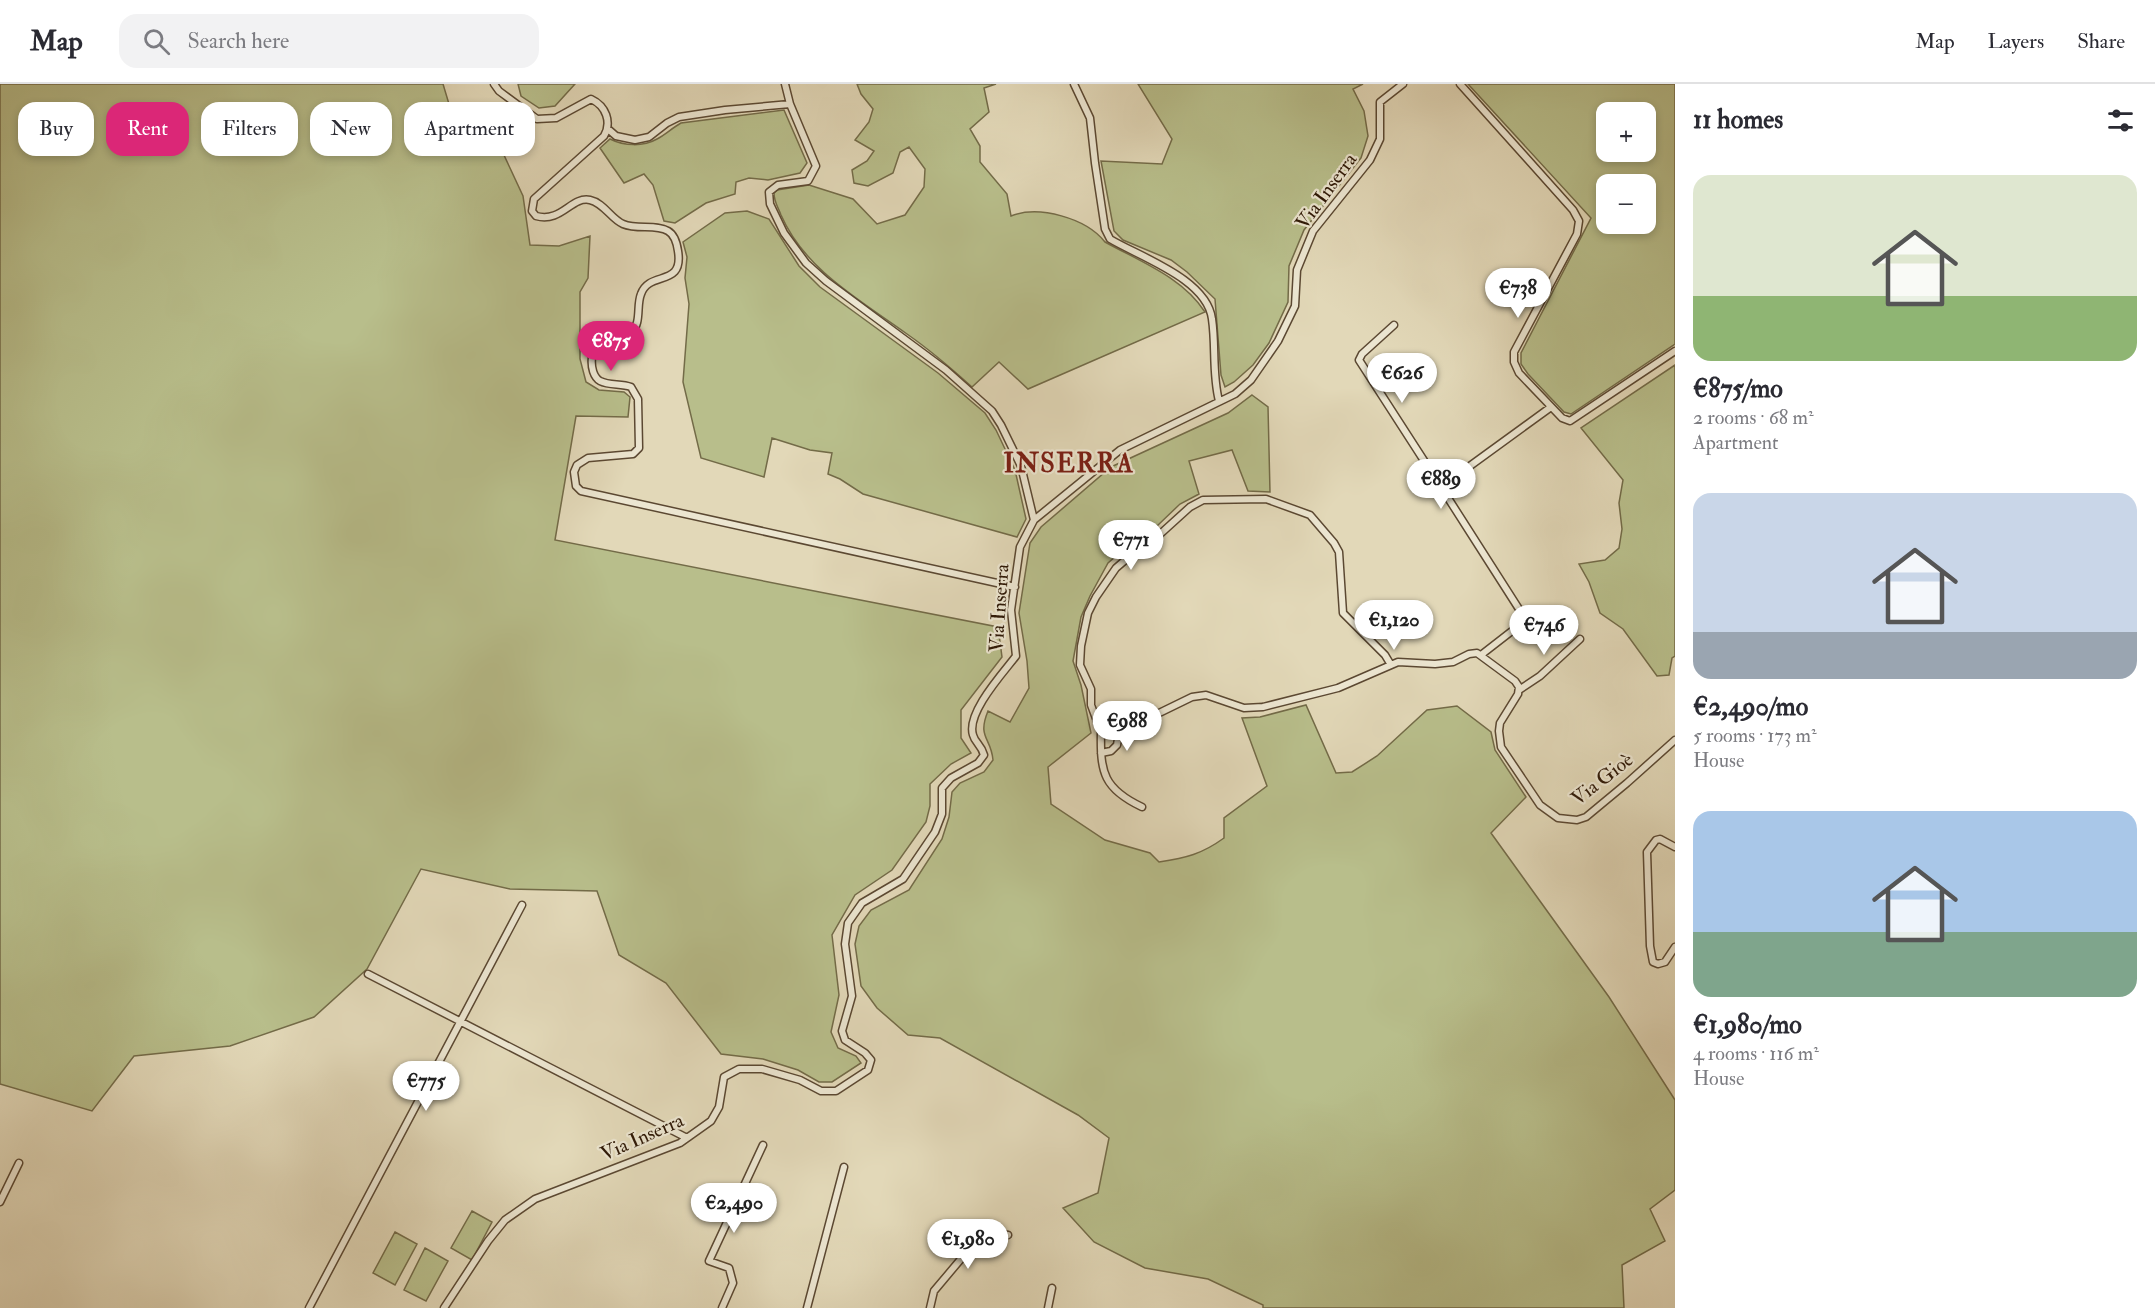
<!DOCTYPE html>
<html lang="en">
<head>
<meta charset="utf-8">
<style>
  body { margin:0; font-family:"IM FELL Double Pica",serif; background:#f2f2f3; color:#2b2b33; height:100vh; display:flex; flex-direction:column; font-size:22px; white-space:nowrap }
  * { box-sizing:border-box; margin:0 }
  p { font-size:20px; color:#7c7c81 }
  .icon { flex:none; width:33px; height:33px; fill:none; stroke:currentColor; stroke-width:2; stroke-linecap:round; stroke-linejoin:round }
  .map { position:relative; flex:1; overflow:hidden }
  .side { display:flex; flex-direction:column; background:#fff; width:480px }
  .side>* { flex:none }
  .hud { position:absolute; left:18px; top:18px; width:570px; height:54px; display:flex; gap:12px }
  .fabs { position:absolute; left:1596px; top:18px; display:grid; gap:12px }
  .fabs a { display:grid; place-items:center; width:60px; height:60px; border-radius:12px; background:#fff; box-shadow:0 3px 9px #0003; font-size:30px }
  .price { position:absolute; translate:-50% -51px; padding:0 14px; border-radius:21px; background:#fff; color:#222; font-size:20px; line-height:39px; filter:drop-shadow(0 2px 3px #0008) }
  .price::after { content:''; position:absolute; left:50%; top:36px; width:18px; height:14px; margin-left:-9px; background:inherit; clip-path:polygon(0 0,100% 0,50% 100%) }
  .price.on { background:#db2777; color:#fff }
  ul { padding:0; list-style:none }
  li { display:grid; align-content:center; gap:12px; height:318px; padding:0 18px }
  li span { display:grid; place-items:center; height:186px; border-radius:18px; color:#555 }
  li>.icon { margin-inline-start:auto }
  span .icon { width:108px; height:108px; fill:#fffc; stroke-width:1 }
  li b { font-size:26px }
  h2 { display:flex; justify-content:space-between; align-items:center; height:72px; padding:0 18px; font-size:26px }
  .pill { padding:0 21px; border-radius:18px; background:#fff; box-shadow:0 3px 9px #0003; font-size:21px; line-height:54px }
  .pill.on { background:#db2777; color:#fff }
  header { display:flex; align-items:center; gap:36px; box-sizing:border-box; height:84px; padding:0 30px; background:#fff; border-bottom:2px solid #e1e1e2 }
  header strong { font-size:28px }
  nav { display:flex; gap:33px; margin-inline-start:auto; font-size:21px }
  .search { width:420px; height:54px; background:#f2f2f3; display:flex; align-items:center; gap:15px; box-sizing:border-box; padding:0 21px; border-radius:18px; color:#7c7c81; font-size:22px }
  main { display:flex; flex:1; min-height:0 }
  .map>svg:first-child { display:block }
</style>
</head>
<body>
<header>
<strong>Map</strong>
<div class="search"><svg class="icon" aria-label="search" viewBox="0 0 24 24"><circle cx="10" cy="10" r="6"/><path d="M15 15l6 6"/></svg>Search here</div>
<nav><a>Map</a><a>Layers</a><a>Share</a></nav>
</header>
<main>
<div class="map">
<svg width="1675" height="1224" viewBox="0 0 1675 1224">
  <rect width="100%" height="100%" fill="#e2d8b8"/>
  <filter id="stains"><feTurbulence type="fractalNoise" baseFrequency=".00333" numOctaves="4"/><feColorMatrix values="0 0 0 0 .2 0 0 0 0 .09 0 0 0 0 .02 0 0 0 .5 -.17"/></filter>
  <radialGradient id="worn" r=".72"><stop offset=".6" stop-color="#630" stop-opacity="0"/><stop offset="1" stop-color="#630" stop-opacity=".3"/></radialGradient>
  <!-- green -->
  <path fill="#b8be8b" stroke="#736b48" stroke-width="1.5" fill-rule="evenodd" d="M0 0H443L452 30 503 69 523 112 530 161 559 162 590 152 588 194 580 208V275L586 298 599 306 624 308 630 313 628 333 576 332 555 456 998 543 1002 573 961 626V654L971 669 951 680 930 700V722L926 738 892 786 855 811 832 851 839 911 831 948 838 964 856 972 861 979 832 998H819L798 986 763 975 721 970 666 899 619 871 597 807 510 805 421 785 367 885 314 933 230 962 134 972 92 1027 0 1000Z
    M518 0H575L555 22 539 24 521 12Z
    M857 0H996L984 4 989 28 970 45 980 62V78L1007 110 1011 132C1039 121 1086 134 1105 158 1141 178 1182 193 1205 228L1028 305 999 278 972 303C951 284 930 266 907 250 860 216 805 186 781 131 778 123 774 118 774 109L777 106 809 101 853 115 877 140 905 131 924 103 925 85 909 63 900 68 893 89 868 102 854 99 852 86 867 77 874 67 855 56 869 38 873 25 861 10Z
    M1138 0H1363L1353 5 1364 27 1368 52 1361 74 1304 146 1289 182 1288 218 1269 259 1253 281 1234 298 1225 303 1221 291 1215 215 1187 188 1171 176 1123 156 1114 147 1101 77 1162 80 1172 55Z
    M1468 0H1675V260L1571 330 1564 328 1528 290 1521 280V269L1591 134ZM1606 28H1646V68H1606ZM1606 100H1646V140H1606Z
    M784 26 807 79 800 89 768 96 749 94 736 98 735 110 706 119 675 139 664 137 653 101 644 90 624 99 600 64 610 55C624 62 643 63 657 55 665 51 672 44 681 39Z
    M747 127 769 135 799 182 820 203 938 289 985 329 996 346 1015 386 1026 435 1017 453 863 410 840 395 828 390 832 369 810 366 772 354 764 393 701 374 683 298 689 220 685 194 687 173 683 158 725 129Z
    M1675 281V572L1672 574 1669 591 1657 592 1623 545 1600 529 1589 498 1579 480 1605 476 1619 464 1622 445 1619 419 1623 396 1581 344Z
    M1252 311 1268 323 1270 408 1248 407 1232 366 1189 377 1199 410 1180 420 1156 443 1134 457 1108 479 1090 512 1081 533 1073 577 1081 601 1091 649 1048 683 1051 720 1105 756 1150 769 1159 778C1186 774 1202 770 1224 754V734L1267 702 1242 634 1260 633 1306 621 1336 689 1352 688 1377 672 1427 626 1457 622 1491 648 1495 666 1526 713 1491 749 1609 913 1675 1016V1106L1650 1125 1665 1157 1622 1181 1624 1224H1263V1221L1208 1195 1145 1184 1094 1158 1063 1124 1098 1109 1109 1054 1078 1031 940 954 908 951 877 924 861 902 855 860 859 842 871 826 909 806 942 755 949 733 952 708 960 699 984 688 993 676C991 653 977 654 988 627L1010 638 1029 604 1027 577 1019 529 1030 459 1041 443 1111 383 1228 329Z
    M472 1127 492 1138 472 1176 451 1164Z
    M395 1148 417 1160 395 1201 373 1189Z
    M425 1164 448 1177 426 1217 404 1206Z"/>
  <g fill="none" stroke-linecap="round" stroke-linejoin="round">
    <defs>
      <path id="street" d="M494 0 499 7 537 35 556 34 591 15C606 22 612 38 604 52L534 115 532 127 536 132C562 139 571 112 590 116 604 119 611 135 623 140 637 146 656 140 668 147 675 151 677 160 678 167 684 204 649 186 641 210 636 222 642 239 631 249 624 255 612 252 604 254 590 259 587 289 600 297 610 302 621 299 631 303L638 315 639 364 633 370 588 374 577 381 574 388 576 402 581 407 1015 503
        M785 0 790 20 816 82 808 97 778 101 769 108 770 120 784 149 806 179 826 197 946 286 992 327 1001 341 1021 382 1034 436
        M1074 0 1090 34 1095 79 1105 145 1110 155C1140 173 1207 195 1212 235 1216 262 1212 290 1219 317
        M1460 0 1573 126 1579 137 1577 150 1514 268V278L1519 289 1562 334 1570 337 1675 267
        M608 45 616 52 635 56 649 53 667 39 679 33 725 26 790 20
        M1394 241 1362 270 1359 276 1441 403
        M1481 571 1526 536 1441 403 1551 323
        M1519 606 1540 592 1580 555
        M1101 648 1091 621V605L1080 581 1081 562 1088 529 1096 513 1116 484 1144 460 1158 452 1190 423 1203 416 1266 415 1310 431 1334 459 1339 468 1343 529 1385 571 1391 581
        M1101 669 1111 667 1117 661 1120 643
        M1142 723C1104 705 1100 689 1101 648L1153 632 1192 613 1206 611 1244 624 1263 623 1338 604 1398 578 1435 580 1453 578 1469 570 1477 569 1515 597 1519 603 1518 610 1500 639 1499 647 1501 663 1540 721 1558 734 1577 736 1586 733 1627 699 1675 656
        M1675 763 1660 755 1656 756 1647 768 1650 862 1653 878 1658 880 1665 878 1675 863
        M368 890 687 1054
        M0 1118 19 1079
        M309 1224 522 821
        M444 1224 488 1157 505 1136 535 1115 680 1059 711 1037 719 1023 724 993 739 985H762L800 996 821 1007H836L868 986 871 976 865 969 845 956 842 947 852 912 845 860 848 839 862 819 903 795 935 748 942 730V704L951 694 978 679 984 671C981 660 975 659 973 651 966 629 1003 589 1016 572L1011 526 1020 463 1034 436 1120 366 1235 310 1251 296 1278 257 1295 222 1297 186 1313 147 1370 76 1380 55V18L1403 0
        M722 1224 733 1199 729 1184 709 1177 763 1061
        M807 1224 844 1083
        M930 1224 934 1207 982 1150 988 1148 1008 1151
        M1048 1224 1052 1204"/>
    </defs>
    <!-- street casing -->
    <use href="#street" stroke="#5b4832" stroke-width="9"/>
    <!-- street -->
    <use href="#street" stroke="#ece6d1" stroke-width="6"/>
  </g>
  <g text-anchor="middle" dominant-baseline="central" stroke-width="4.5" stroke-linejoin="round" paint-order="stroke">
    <!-- street labels -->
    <g font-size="20" fill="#2e1806" stroke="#ece6d1">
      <text transform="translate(1326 107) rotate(-54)">Via Inserra</text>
      <text transform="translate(999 524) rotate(-86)">Via Inserra</text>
      <text transform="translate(1602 695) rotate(-38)">Via Gioè</text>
      <text transform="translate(642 1053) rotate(-24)">Via Inserra</text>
    </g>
    <!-- district labels -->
    <g font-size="26" font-weight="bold" letter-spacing="1.5" fill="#7a1f14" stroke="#ece6d1">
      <text x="1069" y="380">INSERRA</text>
    </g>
  </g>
  <rect width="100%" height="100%" filter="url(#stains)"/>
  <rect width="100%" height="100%" fill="url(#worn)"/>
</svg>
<div class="fabs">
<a>+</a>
<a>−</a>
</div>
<b class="price" style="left:1518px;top:235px">€738</b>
<b class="price on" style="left:611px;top:288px">€875</b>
<b class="price" style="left:1402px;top:320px">€626</b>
<b class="price" style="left:1441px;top:426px">€889</b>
<b class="price" style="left:1131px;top:487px">€771</b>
<b class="price" style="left:1394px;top:567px">€1,120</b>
<b class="price" style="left:1544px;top:572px">€746</b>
<b class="price" style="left:1127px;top:668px">€988</b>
<b class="price" style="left:426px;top:1028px">€775</b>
<b class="price" style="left:734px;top:1150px">€2,490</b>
<b class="price" style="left:968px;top:1186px">€1,980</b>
<div class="hud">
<a class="pill">Buy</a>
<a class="pill on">Rent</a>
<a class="pill">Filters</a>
<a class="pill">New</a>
<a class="pill">Apartment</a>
</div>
</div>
<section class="side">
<h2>11 homes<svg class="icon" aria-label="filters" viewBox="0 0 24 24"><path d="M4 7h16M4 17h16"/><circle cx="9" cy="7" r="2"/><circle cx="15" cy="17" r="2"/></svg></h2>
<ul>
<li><span style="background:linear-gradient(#dfe7d0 65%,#8fb573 0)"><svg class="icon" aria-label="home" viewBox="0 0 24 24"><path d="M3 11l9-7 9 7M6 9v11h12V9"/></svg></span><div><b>€875/mo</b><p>2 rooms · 68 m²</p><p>Apartment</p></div></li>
<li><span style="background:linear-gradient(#c9d6e8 75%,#9aa5b1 0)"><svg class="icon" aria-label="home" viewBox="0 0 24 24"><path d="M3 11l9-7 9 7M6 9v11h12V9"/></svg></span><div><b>€2,490/mo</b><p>5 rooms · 173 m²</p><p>House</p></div></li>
<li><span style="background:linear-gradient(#a9c7e8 65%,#7fa58c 0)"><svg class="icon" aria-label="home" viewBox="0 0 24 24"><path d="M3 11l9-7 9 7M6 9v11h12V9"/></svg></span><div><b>€1,980/mo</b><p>4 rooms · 116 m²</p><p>House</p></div></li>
</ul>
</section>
</main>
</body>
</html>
